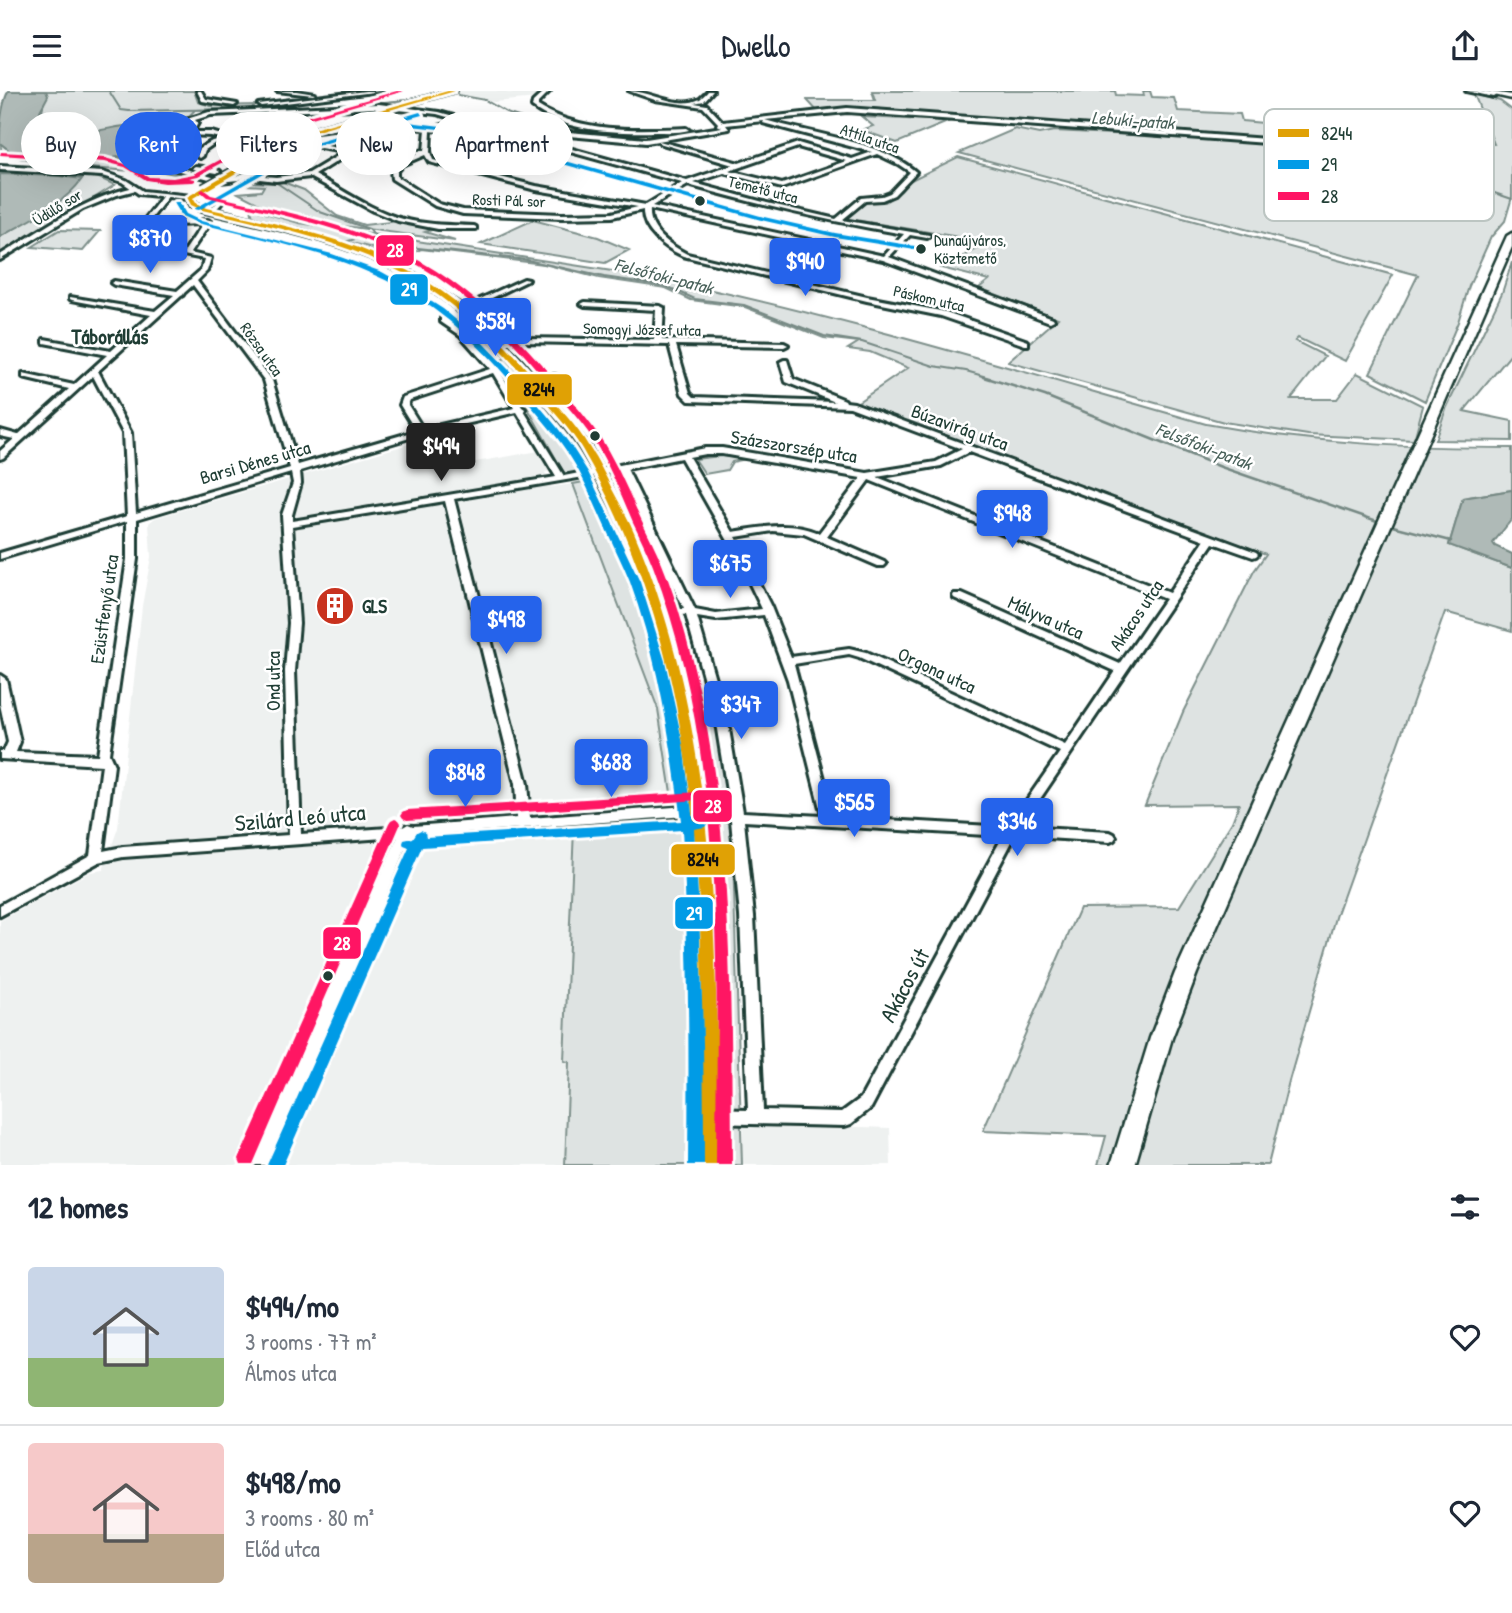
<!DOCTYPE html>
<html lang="en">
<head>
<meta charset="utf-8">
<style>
  body { margin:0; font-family:"Patrick Hand",sans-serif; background:#f2f2f3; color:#1f2937; height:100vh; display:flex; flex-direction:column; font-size:26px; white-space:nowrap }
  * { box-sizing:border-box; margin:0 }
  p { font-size:23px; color:#747a83 }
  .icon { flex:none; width:38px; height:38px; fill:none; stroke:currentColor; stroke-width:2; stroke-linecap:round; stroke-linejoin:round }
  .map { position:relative; height:1074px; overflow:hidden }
  .sheet { display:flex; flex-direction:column; background:#fff; flex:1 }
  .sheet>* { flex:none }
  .top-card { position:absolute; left:21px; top:21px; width:700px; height:63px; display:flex; gap:14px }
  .price { position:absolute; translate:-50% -60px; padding:0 16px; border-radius:7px; background:#2563eb; color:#fff; font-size:23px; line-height:46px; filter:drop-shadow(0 2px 4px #0008) }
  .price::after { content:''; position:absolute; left:50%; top:42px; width:21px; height:16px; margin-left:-10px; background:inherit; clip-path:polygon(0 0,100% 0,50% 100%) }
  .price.active { background:#222; color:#fff }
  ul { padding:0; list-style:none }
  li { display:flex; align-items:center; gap:21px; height:175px; padding:0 28px }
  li+li { border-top:2px solid #e0e1e3 }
  li span { display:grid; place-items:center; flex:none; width:196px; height:140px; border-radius:7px; color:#555 }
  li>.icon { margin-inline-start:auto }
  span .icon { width:84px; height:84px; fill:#fffc; stroke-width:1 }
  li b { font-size:30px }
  h2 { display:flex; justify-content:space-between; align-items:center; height:84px; padding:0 28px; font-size:30px }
  .tag { padding:0 24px; border-radius:32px; background:#fff; box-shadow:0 7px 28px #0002; font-size:24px; line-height:63px }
  .tag.active { background:#2563eb; color:#fff }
  header { display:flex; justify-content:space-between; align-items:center; height:91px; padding:0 28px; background:#fff; font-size:32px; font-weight:600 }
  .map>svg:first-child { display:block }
</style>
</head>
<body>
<header><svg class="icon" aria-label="menu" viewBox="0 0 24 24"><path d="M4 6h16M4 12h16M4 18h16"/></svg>Dwello<svg class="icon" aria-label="share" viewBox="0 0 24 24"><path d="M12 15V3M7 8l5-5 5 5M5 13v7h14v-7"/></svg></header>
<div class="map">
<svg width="1512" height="1074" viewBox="0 0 1512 1074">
  <rect width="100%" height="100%" fill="#fff"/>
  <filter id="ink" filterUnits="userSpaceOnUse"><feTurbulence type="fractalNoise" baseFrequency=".0143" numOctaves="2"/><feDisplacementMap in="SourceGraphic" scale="14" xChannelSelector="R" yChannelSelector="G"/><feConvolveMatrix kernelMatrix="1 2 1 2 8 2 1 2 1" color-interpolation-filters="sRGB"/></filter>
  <g filter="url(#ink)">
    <!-- built -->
    <path fill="#eef1f0" d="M457 0H504L508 2H543L536 7 494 11 449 2Z
      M423 349 435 378 539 360 550 380 545 381 551 396 573 393 658 618 672 708 575 716 564 969 569 970 565 1074H0V830L90 781 103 779 118 737 142 515 151 466 149 432 155 427Z
      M743 1032 890 1037 891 1074H742Z"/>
    <!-- green -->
    <path fill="#dee3e2" stroke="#7e908b" stroke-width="2" d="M46 0H194L198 11 211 15 255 14 251 18 195 19 190 24 192 25C156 29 91 51 59 39L51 26 41 25Z
      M872 0H1115L1116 4 1144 5 1143 0H1150L1152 6 1174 7 1178 20 1240 23 1242 30 1317 37 1320 53 985 27 858 19 818 21 807 9H875Z
      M1474 3 1500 10 1512 19V106L1505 130 1491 146 1469 195 1458 231 1425 310 1370 282 1418 184 959 62 1015 38 1039 43 1054 40 1290 52 1321 57 1341 64 1377 63 1468 95 1473 89V52L1494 53Z
      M862 26 950 30 897 52 862 39 873 35Z
      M0 52 14 63 56 70 96 71 141 60 132 69 156 77 146 81 48 74 2 63Z
      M958 66 1393 184 1345 270 1298 247 1295 250 1325 265 1291 308H1337L1357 282 1423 315 1414 349 1308 344 1224 331 1008 271 1058 227 979 197 989 189 941 177 983 155 959 146 843 127 863 110 885 111 901 100 909 90Z
      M0 80 97 86 115 94 0 165V146L61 109 72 85 0 83Z
      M244 90 283 91 304 99 337 125 364 134 399 130 438 137 425 141 455 150 300 129 277 122 238 102 261 100 264 95 245 94Z
      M251 118 299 132 651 186C839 224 1022 281 1206 333 1308 352 1409 357 1512 357V399L1463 407 1449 454 1512 477V540L1445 521 1337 823 1289 990 1268 1074H1098L1106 1045 983 1040 1080 817 1179 816 1232 731 1239 713 1145 714 1183 621 1254 480 1266 463 855 313 908 277 870 261 848 258 859 251 824 247 745 216 691 209 666 197 599 187 544 173 421 158 400 169 372 157 253 127Z
      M533 129 598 146 629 159 605 172 481 153Z
      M59 139 100 140 83 160 32 156Z
      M1512 171V262L1464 320 1512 330V350L1435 349 1446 318 1502 202Z
      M507 267C537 300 572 337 590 379L565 384 516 296 494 270Z
      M721 365 746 368 732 371 727 379 705 383 695 368Z
      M624 383 692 522 711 600 732 729 742 1074H565L569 971 564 970 574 738 650 732 672 708 658 618 573 393Z"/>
    <!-- water -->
    <path fill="#afbab7" stroke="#758883" stroke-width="2" d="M8 0H46L48 5 40 20 41 24 51 26 59 39C88 50 134 24 156 38L130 63 96 71 56 70 14 63 0 52C0 33 1 17 8 0Z
      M0 83 59 85 82 88C63 115 27 130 0 146Z
      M1512 399V428L1493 452 1495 455 1512 463V477L1449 454 1463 407Z"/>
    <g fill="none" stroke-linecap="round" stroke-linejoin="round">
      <!-- stream-far1 -->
      <path stroke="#758883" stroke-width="2" d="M109 0 121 19 129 20 296 17
        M202 0 209 10
        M458 4 485 9 509 23 547 35 621 42H684
        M341 15 406 9 441 1
        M843 21 857 22
        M1003 32 1087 39
        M714 37 746 32
        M1317 56 1377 62 1512 108
        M117 65 140 77 211 89
        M218 90 277 92 320 121 369 138 376 147 391 154 527 169 604 186 666 195 695 208 744 214 824 245 862 251 934 275 966 280 990 287
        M345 151 372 143"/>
      <!-- stream -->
      <path stroke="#758883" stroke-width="2.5" d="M984 286 1045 305 1221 376 1380 431
        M1389 434 1451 450"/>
      <defs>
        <path id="minor" d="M197 0H201L206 8 237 13 234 15 202 10Z
          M277 0H296L315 3 313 4Z
          M366 0H382L261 15 258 13Z
          M545 0H550L538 12V15C581 42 637 39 686 37L689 39C679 42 667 41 656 41 616 42 565 41 532 16L533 11Z
          M629 0C651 0 678 19 700 8 701 7 708 1 708 0H713L704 10 694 12 707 14 723 31 847 17 1322 52 1325 54 1322 56 847 21 765 29C811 43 881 50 916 81L894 104 882 109 865 110 842 129 929 144 930 145 927 147 910 144 889 166 1053 227 1054 229 1050 231 883 169 650 118C648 140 670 154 687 163L867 206 946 221 1028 250V254H1025L941 225 867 210 683 165C665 157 642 140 643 119L612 126 562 127 463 123 435 115 392 88 391 80 396 74 370 67 373 65 399 71 417 63 352 61 315 84C343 99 372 120 403 128 427 134 450 134 474 135L476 136V138H438L398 130 373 120 310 86 276 90 245 86 238 89 220 91 148 71 190 27 209 21 379 13 439 21 687 90 733 74 659 52V50L739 72 798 52 852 68 872 61 763 32 764 30 726 34 729 38 646 52 514 40 511 38 514 36 646 48 722 36 717 34 718 32 703 16 655 9ZM379 17 437 23 461 30 433 36 364 31 315 38 317 41 364 35 426 38 424 60 351 57 348 59 322 54 319 56 320 57 344 61 309 82 276 86 251 84 254 78 300 50 301 44 298 42 295 44V48L249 76 246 81 237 85 220 87 155 70 192 31 187 44 211 45 224 48 212 50 200 57 197 65 200 67 203 65 205 59 215 52 314 39 292 28 267 25 265 28 289 30 304 38 228 48V46L211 41H193L198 32 195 29 211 24ZM466 32 682 92 646 114 536 95 433 69 430 61 431 40ZM798 56 847 70 782 93 729 80ZM877 63 898 73 910 81 890 102 882 105 861 107 836 128 767 112 694 92 724 82 782 97ZM425 64 429 71 536 99 638 116 612 122 562 123 463 119 439 113 397 86V80L402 74ZM688 94C760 114 831 131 904 143L884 165 652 115Z
          M222 53H247L250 55 247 57 220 56V54Z
          M196 75 217 78 220 80 217 82 194 78 193 77Z
          M134 96 136 97V99L117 104 83 118 0 169V164C45 137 82 108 134 96Z
          M164 103 169 104 149 131 208 129 211 131 190 162 211 167 207 180 197 190 272 289 298 374 416 340 400 314 403 306 490 278 460 244 441 231V227H444C478 243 502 284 522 316L525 318 524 320 564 385 705 357H722L867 382 936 371 962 358 850 316 689 310 682 303 669 254 523 251 500 254 496 252 500 250 523 247 654 249 656 219 585 215 581 213 585 211 660 215 664 217 662 249 784 252 788 254 784 256 676 254 690 302 694 306 835 311 786 291 780 271 784 269H787L793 288 845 309 846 311 854 312 1256 461 1258 463 1256 465 1253 466 1213 452 1021 736 1110 741 1114 743 1116 746 1114 749 1110 751 1015 745 871 1017 851 1033 845 1035 710 1032 704 1030 702 1025 704 1020 710 1018 748 1019 740 825 731 729 700 724 411 745 268 1074H252L398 746 123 766 99 771 0 825V814L90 764 102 674 0 668V660H4L8 651 0 613V584L6 588 20 651 16 661 98 664 127 468V430L0 468V462L127 425 123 342 93 285 3 367 0 368V360L14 348 0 345V339L18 344 69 298 23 287V283L74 294 107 264 44 252V248L111 260 151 224 72 209 70 208V206L155 220 174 204 114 194 111 192 114 190 177 200 201 179 204 168 126 153ZM203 133 184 161 133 152 146 135ZM193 194 264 289 290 377 136 422 131 342 98 280 181 205 183 204 184 202ZM493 282 514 317 423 338 408 314 410 309ZM517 321 556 386 292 430V424L301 392 300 380 423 343ZM969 361 1205 449 1169 502 877 386 941 375ZM705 363H722L861 387 819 442C791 430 762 436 733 441L689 366ZM681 367 736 464 762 518 716 523 695 519 627 378ZM619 380 684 518 660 519 655 522C662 528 677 523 686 524L716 632 730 719 700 714 530 727 527 693 454 408ZM291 382 293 392 282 424 289 532 285 580 289 744 123 756 103 760 114 674 109 663 137 468V428ZM869 389 1165 508 1120 573 962 503H954L953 505 954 507 1115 580 1065 654 866 562 849 558 791 566 771 516 736 446 773 440 804 443 878 475H884L886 473 884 471 827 446ZM445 410 515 693 517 727 413 735 408 733 403 736 301 743 295 580 299 532 292 435ZM764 524 788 589 822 725 743 721 728 632 697 526 716 529ZM849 564 859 567 1060 661 1008 736 834 726 794 573ZM744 730 1003 745 861 1007 842 1021 763 1019 754 825Z
          M222 103 227 104C222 112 217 121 206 121V119L216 113Z
          M524 188 529 189 463 221 456 219Z
          M552 284H555V288L536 292 532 290Z"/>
        <path id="tertiary" d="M447 0H456L300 45 223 87 218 86 296 43Z
          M1466 0H1480L1497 4 1494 6Z
          M0 75 103 81 126 89 143 100 192 105 196 112 206 116 304 140 376 163 415 183 464 216 521 269 588 353 640 448 674 546 697 650 710 756 716 863 719 1074H701C702 865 709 646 629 449 623 434 614 420 607 406 598 390 591 374 581 358 570 340 554 323 541 306 503 258 461 215 408 185 344 149 271 137 201 120L190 115 187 108 139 103 122 91 102 85 0 79Z"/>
        <path id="primary" d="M1484 0 1512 4V8L1485 2Z
          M1512 142V156L1197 882 1172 947 1135 1074H1111L1150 947 1175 882 1507 145Z"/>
      </defs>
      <!-- minor casing -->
      <use href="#minor" stroke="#1f3d34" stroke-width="6"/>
      <!-- tertiary casing -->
      <use href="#tertiary" stroke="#1f3d34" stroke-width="6"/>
      <!-- primary casing -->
      <use href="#primary" stroke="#1f3d34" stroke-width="5"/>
      <!-- minor -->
      <use href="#minor" fill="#fff" fill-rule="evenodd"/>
      <!-- tertiary -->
      <use href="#tertiary" fill="#fff" fill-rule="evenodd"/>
      <!-- primary -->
      <use href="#primary" fill="#fff" fill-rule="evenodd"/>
      <defs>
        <path id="tertiary-bridge" d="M203 96 221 86"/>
      </defs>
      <!-- tertiary-bridge casing -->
      <use href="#tertiary-bridge" stroke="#1f3d34" stroke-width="9" stroke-linecap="butt"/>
      <!-- tertiary-bridge -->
      <use href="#tertiary-bridge" stroke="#fff" stroke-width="6"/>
      <defs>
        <path id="bus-1" d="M448 0H455L300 45 193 107 196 112 206 117C277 133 349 146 413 182 465 212 507 253 544 299 559 317 577 335 589 356 598 369 605 384 612 398 620 413 628 427 634 441 719 642 717 860 718 1074H702C703 828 710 578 582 358 570 337 552 320 537 301 501 256 459 214 408 185 344 149 272 136 202 119L191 114 187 106 296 43Z"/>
        <path id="bus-2" d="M420 21 422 24 400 30 441 35 764 126 835 142 921 156 924 158 921 160 835 146 761 129 439 38 392 33 306 58 199 119 194 118 302 56Z
          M175 111H179L186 123 201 130 332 163 382 181 405 194 443 218 478 247 509 279 557 336 572 356 588 381 640 491 665 570 683 653 693 729 705 730 707 733 705 736 694 738C702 850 704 962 704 1074H688C689 962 689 851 682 739L422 756 283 1074H267L409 757 404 755 403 752 404 749 413 747 417 741 421 739 425 741 426 746 681 730C671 649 658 568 630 491 623 473 614 456 606 438 595 414 585 389 571 367 557 344 538 324 522 304 488 262 447 222 399 196 336 162 265 149 197 132L182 125 174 112Z"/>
        <path id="bus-3" d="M397 0H404L295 32 198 85 189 87 195 88V90L193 91 165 92 146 89 125 76 105 71 0 64 1 61 105 67 129 74 149 86 173 87 194 83 291 30Z
          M203 98 211 104C276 119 345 131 405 162 466 193 515 241 558 293 573 312 590 330 603 351 618 376 629 402 641 428 648 443 656 458 662 473 678 512 689 555 699 597 733 753 731 914 732 1074H716C717 875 725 665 653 475 647 460 640 445 633 431 621 403 609 374 593 348 580 329 565 313 551 296 509 243 460 195 400 164 339 134 272 122 207 106L200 100Z
          M699 701 703 702 705 705 703 708 699 709 407 729 403 727 401 724 403 721 407 719Z
          M395 727 399 729 401 732 253 1073H241L239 1068 241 1063 389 732 391 729Z"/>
      </defs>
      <!-- bus-1 casing -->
      <use href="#bus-1" stroke="#fff" stroke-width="6"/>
      <!-- bus-2 casing -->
      <use href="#bus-2" stroke="#fff" stroke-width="6"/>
      <!-- bus-3 casing -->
      <use href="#bus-3" stroke="#fff" stroke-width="6"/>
      <!-- bus-1 -->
      <use href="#bus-1" fill="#e0a105" fill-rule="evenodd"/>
      <!-- bus-2 -->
      <use href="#bus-2" fill="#029be6" fill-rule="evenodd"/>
      <!-- bus-3 -->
      <use href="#bus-3" fill="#ff1464" fill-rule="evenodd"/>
    </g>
  </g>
  <!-- icons -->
  <defs>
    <symbol id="building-disc" viewBox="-11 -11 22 22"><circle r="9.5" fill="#c8321e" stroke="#fff"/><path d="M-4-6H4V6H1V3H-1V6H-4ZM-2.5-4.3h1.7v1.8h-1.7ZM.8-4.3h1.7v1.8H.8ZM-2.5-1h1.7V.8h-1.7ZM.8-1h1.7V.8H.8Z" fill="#fff"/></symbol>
  </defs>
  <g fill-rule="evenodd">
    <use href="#building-disc" x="313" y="493" width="44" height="44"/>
  </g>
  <!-- markers -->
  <g fill="#1f3d34" stroke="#fff" stroke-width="2.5">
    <circle cx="700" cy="110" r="6"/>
    <circle cx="921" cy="158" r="6"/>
    <circle cx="595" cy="345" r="6"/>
    <circle cx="328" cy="885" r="6"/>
  </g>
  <g text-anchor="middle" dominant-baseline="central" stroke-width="5" stroke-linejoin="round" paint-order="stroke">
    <!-- far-street labels -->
    <g font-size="16" fill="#1f3d34" stroke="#fff">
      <text transform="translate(870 47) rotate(19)">Attila utca</text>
      <text transform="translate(763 98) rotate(14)">Temető utca</text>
      <text transform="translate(509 109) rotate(2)">Rosti Pál sor</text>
      <text transform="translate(57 116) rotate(-32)">Üdülő sor</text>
      <text transform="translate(929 207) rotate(13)">Páskom utca</text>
      <text transform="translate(642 238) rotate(1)">Somogyi József utca</text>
      <text transform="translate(262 258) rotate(55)">Rózsa utca</text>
    </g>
    <!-- far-bus labels -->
    <g font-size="16" fill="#1f3d34" stroke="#fff" text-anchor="start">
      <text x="934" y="149">Dunaújváros,<tspan x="934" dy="18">Köztemető</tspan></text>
    </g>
    <!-- far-water labels -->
    <g font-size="18" font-style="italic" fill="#4a625b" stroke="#fff">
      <text transform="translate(1133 29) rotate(4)">Lebuki-patak</text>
      <text transform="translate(664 185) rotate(14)">Felsőfoki-patak</text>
      <text transform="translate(1204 355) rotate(21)">Felsőfoki-patak</text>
    </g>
    <!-- street labels -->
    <g font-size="19" fill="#1f3d34" stroke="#fff">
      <text transform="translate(960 336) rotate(20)">Búzavirág utca</text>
      <text transform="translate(794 355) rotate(9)">Százszorszép utca</text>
      <text transform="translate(255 371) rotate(-16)">Barsi Dénes utca</text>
      <text transform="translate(104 518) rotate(-82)">Ezüstfenyő utca</text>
      <text transform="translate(1136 524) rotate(-56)">Akácos utca</text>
      <text transform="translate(1046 526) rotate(24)">Mályva utca</text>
      <text transform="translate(937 579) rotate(25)">Orgona utca</text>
      <text transform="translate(273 590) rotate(-90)">Ond utca</text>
    </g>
    <!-- poi labels -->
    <g font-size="19" font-weight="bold" fill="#1f3d34" stroke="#fff" text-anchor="start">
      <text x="362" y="515">GLS</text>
    </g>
    <!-- far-district labels -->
    <g font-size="21" font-weight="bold" fill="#1f3d34" stroke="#fff">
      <text x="110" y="245">Táborállás</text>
    </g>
    <!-- near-street labels -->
    <g font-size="23" fill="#1f3d34" stroke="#fff">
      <text transform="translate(300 726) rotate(-5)">Szilárd Leó utca</text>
      <text transform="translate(904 894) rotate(-62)">Akácos út</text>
    </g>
  </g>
  <!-- legend -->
  <rect x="1264" y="18" width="230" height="112" rx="10" fill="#fff" stroke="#bcc5c2" stroke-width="2"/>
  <rect x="1278" y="38" width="31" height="8" fill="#e0a105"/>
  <rect x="1278" y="69" width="31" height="9" fill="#029be6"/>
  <rect x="1278" y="101" width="31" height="8" fill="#ff1464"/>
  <g font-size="19" fill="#1f3d34">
    <text x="1321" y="49">8244</text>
    <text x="1321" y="80">29</text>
    <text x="1321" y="112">28</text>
  </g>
  <g stroke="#fff" stroke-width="2.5">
    <rect x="375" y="143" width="40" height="33" rx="7" fill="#ff1464"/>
    <rect x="389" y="182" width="40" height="33" rx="7" fill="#029be6"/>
    <rect x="506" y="282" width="67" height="33" rx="7" fill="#e0a105"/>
    <rect x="692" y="698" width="41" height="34" rx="7" fill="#ff1464"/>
    <rect x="670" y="752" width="66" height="33" rx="7" fill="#e0a105"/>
    <rect x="674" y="805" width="40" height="34" rx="7" fill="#029be6"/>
    <rect x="322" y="835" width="40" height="34" rx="7" fill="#ff1464"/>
  </g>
  <g font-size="19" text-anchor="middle" font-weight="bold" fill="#fff">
    <text x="395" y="166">28</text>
    <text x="409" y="205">29</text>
    <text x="713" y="722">28</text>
    <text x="694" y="829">29</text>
    <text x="342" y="859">28</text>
  </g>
  <g font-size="19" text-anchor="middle" font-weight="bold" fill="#111">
    <text x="539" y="305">8244</text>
    <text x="703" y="775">8244</text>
  </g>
</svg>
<b class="price" style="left:150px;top:184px">$870</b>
<b class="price" style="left:805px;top:207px">$940</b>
<b class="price" style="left:495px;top:267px">$584</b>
<b class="price active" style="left:441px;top:392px">$494</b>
<b class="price" style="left:1012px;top:459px">$948</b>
<b class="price" style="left:730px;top:509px">$675</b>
<b class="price" style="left:506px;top:565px">$498</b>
<b class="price" style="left:741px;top:650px">$347</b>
<b class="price" style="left:611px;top:708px">$688</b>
<b class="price" style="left:465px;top:718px">$848</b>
<b class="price" style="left:854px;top:748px">$565</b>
<b class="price" style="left:1017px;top:767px">$346</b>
<div class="top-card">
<a class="tag">Buy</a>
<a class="tag active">Rent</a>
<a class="tag">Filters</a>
<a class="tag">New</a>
<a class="tag">Apartment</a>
</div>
</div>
<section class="sheet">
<h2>12 homes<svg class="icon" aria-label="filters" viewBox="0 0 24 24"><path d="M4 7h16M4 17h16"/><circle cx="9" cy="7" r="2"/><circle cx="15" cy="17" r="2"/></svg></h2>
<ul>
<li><span style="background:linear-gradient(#c9d6e8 65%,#8fb573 0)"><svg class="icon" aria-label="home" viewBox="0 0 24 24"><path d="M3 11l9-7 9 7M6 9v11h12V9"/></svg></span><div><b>$494/mo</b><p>3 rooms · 77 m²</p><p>Álmos utca</p></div><svg class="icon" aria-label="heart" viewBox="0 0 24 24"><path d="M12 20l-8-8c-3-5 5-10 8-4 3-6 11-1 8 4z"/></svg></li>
<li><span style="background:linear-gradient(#f6c9c9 65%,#b9a48a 0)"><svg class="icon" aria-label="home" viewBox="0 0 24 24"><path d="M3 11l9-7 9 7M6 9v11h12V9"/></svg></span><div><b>$498/mo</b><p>3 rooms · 80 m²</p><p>Előd utca</p></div><svg class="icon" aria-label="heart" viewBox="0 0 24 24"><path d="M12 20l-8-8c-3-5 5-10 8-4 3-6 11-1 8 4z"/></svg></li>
</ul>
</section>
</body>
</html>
